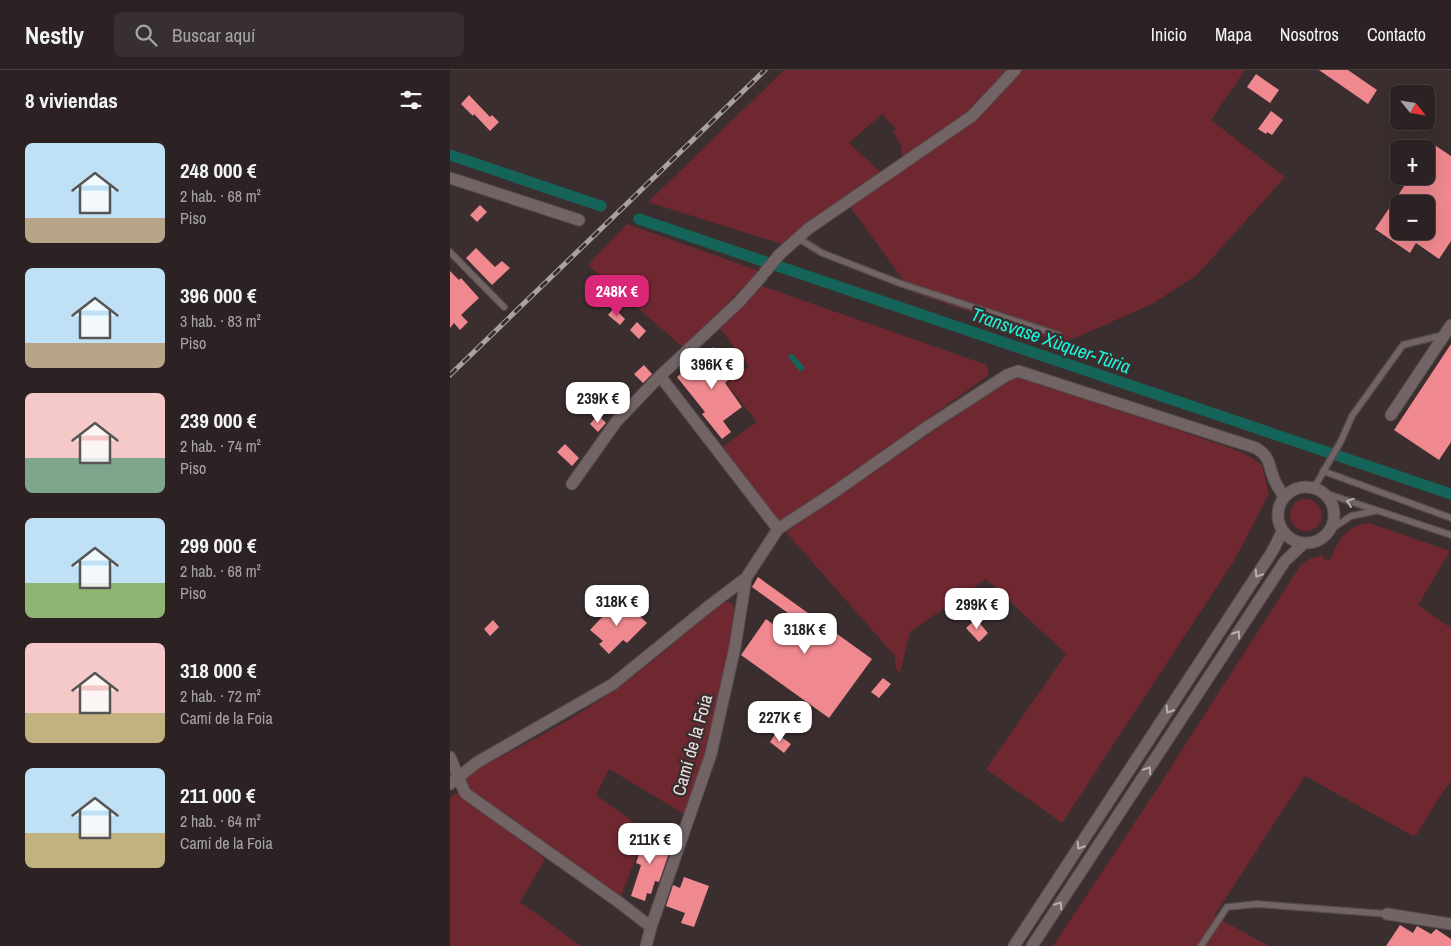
<!DOCTYPE html>
<html lang="es">
<head>
<meta charset="utf-8">
<style>
  body { margin:0; font-family:"Archivo Narrow",sans-serif; background:#382f30; color:#f1f3f6; height:100vh; display:flex; flex-direction:column; font-size:19px; white-space:nowrap }
  * { box-sizing:border-box; margin:0 }
  p { font-size:16px; color:#a6a4a6 }
  .icon { flex:none; width:28px; height:28px; fill:none; stroke:currentColor; stroke-width:2; stroke-linecap:round; stroke-linejoin:round }
  .map { position:relative; flex:1; overflow:hidden }
  .drawer { display:flex; flex-direction:column; background:#2c2223; width:450px }
  .drawer>* { flex:none }
  .needle { width:32px; rotate:120deg }
  .controls { position:absolute; left:940px; top:15px; display:grid; gap:10px }
  .controls a { display:grid; place-items:center; width:45px; height:45px; border-radius:8px; background:#2c2223; box-shadow:0 5px 20px #0002,0 0 0 1px #483f41; font-size:25px }
  .price { position:absolute; translate:-50% -42px; padding:0 11px; border-radius:10px; background:#fff; color:#222; font-size:16px; line-height:32px; filter:drop-shadow(0 1px 2px #0008) }
  .price::after { content:''; position:absolute; left:50%; top:30px; width:15px; height:11px; margin-left:-8px; background:inherit; clip-path:polygon(0 0,100% 0,50% 100%) }
  .price.active { background:#db2777; color:#fff }
  ul { padding:0; list-style:none }
  li { display:flex; align-items:center; gap:15px; height:125px; padding:0 25px }
  li span { display:grid; place-items:center; flex:none; width:140px; height:100px; border-radius:8px; color:#555 }
  li>.icon { margin-inline-start:auto }
  span .icon { width:60px; height:60px; fill:#fffc; stroke-width:1 }
  li b { font-size:21px }
  h2 { display:flex; justify-content:space-between; align-items:center; height:60px; padding:0 25px; font-size:21px }
  header { display:flex; align-items:center; gap:30px; box-sizing:border-box; height:70px; padding:0 25px; background:#2c2223; border-bottom:1px solid #483f41 }
  header strong { font-size:24px }
  nav { display:flex; gap:28px; margin-inline-start:auto; font-size:18px }
  .search { width:350px; height:45px; background:#382f30; display:flex; align-items:center; gap:12px; box-sizing:border-box; padding:0 18px; border-radius:8px; color:#a6a4a6; font-size:19px }
  main { display:flex; flex:1; min-height:0 }
  .map>svg:first-child { display:block }
</style>
</head>
<body>
<header>
<strong>Nestly</strong>
<div class="search"><svg class="icon" aria-label="search" viewBox="0 0 24 24"><circle cx="10" cy="10" r="6"/><path d="M15 15l6 6"/></svg>Buscar aquí</div>
<nav><a>Inicio</a><a>Mapa</a><a>Nosotros</a><a>Contacto</a></nav>
</header>
<main>
<section class="drawer">
<h2>8 viviendas<svg class="icon" aria-label="filters" viewBox="0 0 24 24"><path d="M4 7h16M4 17h16"/><circle cx="9" cy="7" r="2"/><circle cx="15" cy="17" r="2"/></svg></h2>
<ul>
<li><span style="background:linear-gradient(#bfe0f5 75%,#b9a48a 0)"><svg class="icon" aria-label="home" viewBox="0 0 24 24"><path d="M3 11l9-7 9 7M6 9v11h12V9"/></svg></span><div><b>248 000 €</b><p>2 hab. · 68 m²</p><p>Piso</p></div></li>
<li><span style="background:linear-gradient(#bfe0f5 75%,#b9a48a 0)"><svg class="icon" aria-label="home" viewBox="0 0 24 24"><path d="M3 11l9-7 9 7M6 9v11h12V9"/></svg></span><div><b>396 000 €</b><p>3 hab. · 83 m²</p><p>Piso</p></div></li>
<li><span style="background:linear-gradient(#f6c9c9 65%,#7fa58c 0)"><svg class="icon" aria-label="home" viewBox="0 0 24 24"><path d="M3 11l9-7 9 7M6 9v11h12V9"/></svg></span><div><b>239 000 €</b><p>2 hab. · 74 m²</p><p>Piso</p></div></li>
<li><span style="background:linear-gradient(#bfe0f5 65%,#8fb573 0)"><svg class="icon" aria-label="home" viewBox="0 0 24 24"><path d="M3 11l9-7 9 7M6 9v11h12V9"/></svg></span><div><b>299 000 €</b><p>2 hab. · 68 m²</p><p>Piso</p></div></li>
<li><span style="background:linear-gradient(#f6c9c9 70%,#c2b280 0)"><svg class="icon" aria-label="home" viewBox="0 0 24 24"><path d="M3 11l9-7 9 7M6 9v11h12V9"/></svg></span><div><b>318 000 €</b><p>2 hab. · 72 m²</p><p>Camí de la Foia</p></div></li>
<li><span style="background:linear-gradient(#bfe0f5 65%,#c2b280 0)"><svg class="icon" aria-label="home" viewBox="0 0 24 24"><path d="M3 11l9-7 9 7M6 9v11h12V9"/></svg></span><div><b>211 000 €</b><p>2 hab. · 64 m²</p><p>Camí de la Foia</p></div></li>
</ul>
</section>
<div class="map">
<svg width="1001" height="876" viewBox="0 0 1001 876">
  <rect width="100%" height="100%" fill="#3b2e2f"/>
  <!-- green -->
  <path fill="#6f2830" d="M334 0H795L761 50 835 107 747 205 702 234 625 268 616 271H606L462 222 399 135 452 88V77L443 61 446 59 432 44 399 73 430 102 360 153 335 175 198 132Z
    M177 154 309 201 234 278 138 195Z
    M312 216 537 295 539 305 331 453 271 378 307 352 277 314 299 296 269 257Z
    M564 306 722 358 794 383 812 395 819 424 785 489 612 753 536 699 616 584 536 509 460 562 450 603 446 599 445 586 336 462Z
    M840 445a16 16 0 1 1 32 0a16 16 0 1 1-32 0Z
    M919 453 1000 481 968 535 1001 558V711L992 723 967 764 963 766 855 706 764 846 819 876H603L703 725 850 496 859 489 873 485V489L880 490C887 472 897 454 919 453Z
    M274 532 282 533 285 541 280 575 255 688 234 744 159 699 146 725 196 761 170 829 17 718 15 711 22 702C59 682 98 663 133 641 181 611 223 575 265 537Z
    M7 723 95 789 70 832 131 876H0V728Z"/>
  <!-- water -->
  <path fill="#156459" d="M342 283 355 298 350 302 338 287Z"/>
  <g fill="none" stroke-linecap="round" stroke-linejoin="round">
    <!-- canal -->
    <path stroke="#156459" stroke-width="11" d="M0 85 151 136
      M189 149 1001 424"/>
  </g>
  <!-- building -->
  <path fill="#ef898f" fill-rule="evenodd" d="M869 0H898L927 20 918 34Z
    M806 4 829 20 820 33 797 17Z
    M19 25 40 47 42 45 49 52 40 61 24 44 23 46 11 34Z
    M821 41 833 50 822 65 817 62 816 64 808 59Z
    M983 74 1001 86V171L989 189 966 173 960 183 925 159 961 106H976V84ZM949 134H976V161H949Z
    M30 135 37 142 27 152 20 145Z
    M26 178 45 197 52 191 60 198 42 215 16 188Z
    M0 201 9 210 11 208 29 228 11 245 18 252 10 260 4 253 0 258Z
    M164 238 175 249 170 255 158 245Z
    M187 252 196 261 189 269 180 260Z
    M1001 274V372L989 390 944 360Z
    M263 277 284 305 275 313 292 337 273 351 281 362 272 369 252 344 255 342 227 307Z
    M194 295 202 304 193 313 184 304Z
    M158 320 172 334 163 342 150 328Z
    M148 345 156 353 148 362 140 354Z
    M115 374 129 388 122 396 107 382Z
    M308 507 422 589 379 648 291 585 316 549 328 558 338 543 302 517Z
    M166 532 178 544 183 540 197 553 177 573 173 570 159 584 149 574 153 571 140 560Z
    M526 549 538 563 529 572 516 558Z
    M43 550 49 557 40 566 34 559Z
    M433 608 441 614 429 628 421 622Z
    M326 663 341 674 334 683 320 672Z
    M210 757 217 761 211 772 213 773 211 777 220 780 209 812 205 811 201 824 197 823 195 831 181 826 191 795 186 793 195 766 203 769Z
    M234 807 259 816 244 857 231 853 235 843 216 836 223 815 230 818Z
    M950 855 963 863 967 856 981 864 986 859 1001 869V876H936Z"/>
  <g fill="none" stroke-linecap="round" stroke-linejoin="round">
    <defs>
      <path id="lane" d="M348 168 372 183 452 214 609 265
        M0 182 54 237
        M873 401 1001 448
        M864 418 891 371 902 346 953 275 993 265
        M875 423 1001 465
        M880 460 901 446 925 441
        M751 876 777 837 807 834 937 844"/>
      <path id="street" d="M0 108 129 150
        M315 202 329 185 358 159 522 46 565 0
        M312 206 289 232 210 306 328 459
        M941 345 1001 255
        M122 414 166 352 210 306
        M828 445a28 28 0 1 1 56 0a28 28 0 1 1-56 0Z
        M0 687 15 723 170 833 201 857
        M0 714 26 693 163 614 259 536 296 508 328 459 383 423 477 357 557 305 568 301 806 378C821 387 818 395 824 409 826 415 831 421 834 427
        M937 844 1001 854
        M196 876 201 857 261 684 285 577 296 508
        M564 876 822 482 832 462
        M582 876 835 491 853 474"/>
    </defs>
    <!-- lane casing -->
    <use href="#lane" stroke="#554c4c" stroke-width="8"/>
    <!-- street casing -->
    <use href="#street" stroke="#554c4c" stroke-width="13"/>
    <!-- lane -->
    <use href="#lane" stroke="#726464" stroke-width="5.5"/>
    <!-- street -->
    <use href="#street" stroke="#726464" stroke-width="11"/>
    <defs>
      <path id="rail" d="M0 305 315 0"/>
    </defs>
    <!-- rail casing -->
    <use href="#rail" stroke="#aaa1a1" stroke-width="5"/>
    <!-- rail -->
    <use href="#rail" stroke="#3b2e2f" stroke-width="3" stroke-dasharray="9" stroke-linecap="butt"/>
  </g>
  <!-- one-way arrows -->
  <defs><path id="oneway-chevron" d="M-2-3.5L2.5 0L-2 3.5" fill="none" stroke-width="1.6" stroke-linecap="round" stroke-linejoin="round" transform="scale(1.25)"/></defs>
  <g stroke="#bab0b0">
    <use href="#oneway-chevron" transform="translate(900 432) rotate(-161)"/>
    <use href="#oneway-chevron" transform="translate(808 504) rotate(123)"/>
    <use href="#oneway-chevron" transform="translate(787 564) rotate(-57)"/>
    <use href="#oneway-chevron" transform="translate(719 640) rotate(123)"/>
    <use href="#oneway-chevron" transform="translate(698 700) rotate(-57)"/>
    <use href="#oneway-chevron" transform="translate(630 776) rotate(123)"/>
    <use href="#oneway-chevron" transform="translate(609 835) rotate(-57)"/>
  </g>
  <g text-anchor="middle" dominant-baseline="central" stroke-width="5" stroke-linejoin="round" paint-order="stroke">
    <!-- street labels -->
    <g font-size="18" fill="#eae2e2" stroke="#3b2e2f">
      <text transform="translate(242 675) rotate(-74)">Camí de la Foia</text>
    </g>
    <!-- water labels -->
    <g font-size="19" font-style="italic" fill="#19f6dc" stroke="#3b2e2f">
      <text transform="translate(601 270) rotate(19)">Transvase Xùquer-Tùria</text>
    </g>
  </g>
</svg>
<div class="controls">
<a><svg class="needle" viewBox="-14 -14 28 28"><path d="M0-13l5 13h-10z" fill="#e53935"/><path d="M0 13l5-13h-10z" fill="#a6a4a6"/></svg></a>
<a>+</a>
<a>−</a>
</div>
<b class="price active" style="left:167px;top:247px">248K €</b>
<b class="price" style="left:262px;top:320px">396K €</b>
<b class="price" style="left:148px;top:354px">239K €</b>
<b class="price" style="left:167px;top:557px">318K €</b>
<b class="price" style="left:527px;top:560px">299K €</b>
<b class="price" style="left:355px;top:585px">318K €</b>
<b class="price" style="left:330px;top:673px">227K €</b>
<b class="price" style="left:200px;top:795px">211K €</b>
</div>
</main>
</body>
</html>
